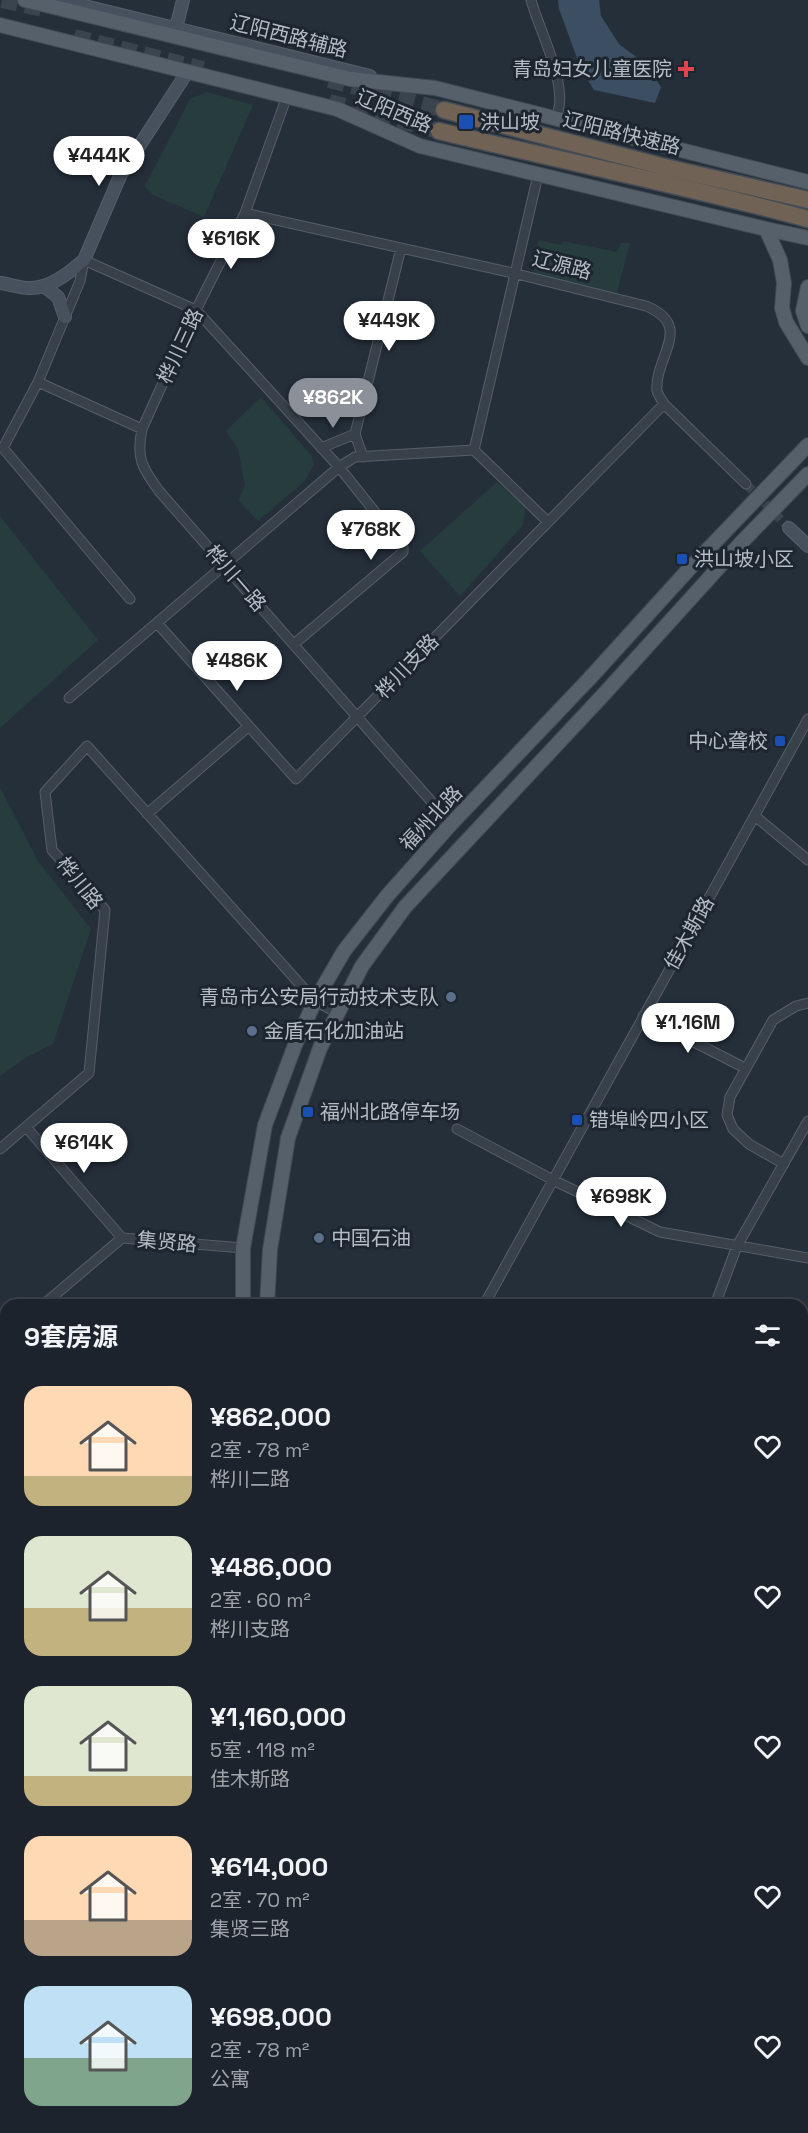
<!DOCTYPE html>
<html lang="zh">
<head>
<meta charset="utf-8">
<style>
  body { margin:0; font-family:"Space Grotesk","Noto Sans SC",sans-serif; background:#252b34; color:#f1f3f6; height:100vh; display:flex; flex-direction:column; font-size:22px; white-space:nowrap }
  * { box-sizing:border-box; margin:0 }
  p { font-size:20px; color:#a0a4a9 }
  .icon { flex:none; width:33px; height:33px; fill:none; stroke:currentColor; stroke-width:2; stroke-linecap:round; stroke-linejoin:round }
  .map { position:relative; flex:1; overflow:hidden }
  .sheet { position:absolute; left:0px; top:1299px; width:808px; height:834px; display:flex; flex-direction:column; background:#1c232c; border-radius:18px 18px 0 0; box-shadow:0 2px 4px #0004,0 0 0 2px #3a4048 }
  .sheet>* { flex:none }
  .price { position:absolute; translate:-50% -51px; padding:0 14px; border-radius:21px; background:#fff; color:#222; font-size:20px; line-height:39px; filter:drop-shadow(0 2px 3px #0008) }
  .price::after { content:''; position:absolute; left:50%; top:36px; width:18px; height:14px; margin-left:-9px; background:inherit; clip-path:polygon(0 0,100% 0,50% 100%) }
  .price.selected { background:#8c9099; color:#fff }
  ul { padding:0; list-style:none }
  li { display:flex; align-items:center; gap:18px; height:150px; padding:0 24px }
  li span { display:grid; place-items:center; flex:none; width:168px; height:120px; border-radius:18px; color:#555 }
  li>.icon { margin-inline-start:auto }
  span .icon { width:72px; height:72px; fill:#fffc; stroke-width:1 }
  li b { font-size:26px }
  h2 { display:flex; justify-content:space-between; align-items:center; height:72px; padding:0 24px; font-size:26px }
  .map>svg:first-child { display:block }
</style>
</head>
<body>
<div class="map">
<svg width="808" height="2133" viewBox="0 0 808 2133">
  <rect width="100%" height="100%" fill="#252f3a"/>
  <!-- green -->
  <path fill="#273c3c" d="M207 92 253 105 204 217 153 195 145 186 190 99Z
    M539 240 562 245 563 241 617 252 621 243H630L617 293 540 276C523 263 533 256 539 240Z
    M261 397 311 455 314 464 305 481 258 521 238 500 245 486 238 449 226 431Z
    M497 482 526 506 523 525 460 596 420 551Z
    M0 516 98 640 0 728Z
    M0 787 38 861 91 929 53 1044 27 1057 0 1076Z
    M808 1973V2133L733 2132V2127H802V1975Z"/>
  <!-- water -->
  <path fill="#3b4e62" d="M558 0H599L601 16 619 44 647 65 661 87 655 103 594 90 581 69 559 9Z"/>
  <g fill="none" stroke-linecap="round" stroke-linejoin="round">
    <!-- street-tunnel -->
    <path stroke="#3a444f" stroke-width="9" stroke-dasharray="9 4.5" stroke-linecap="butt" d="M746 484 789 528"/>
    <!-- highway-tunnel -->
    <path stroke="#3a444f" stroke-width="16" stroke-dasharray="16 8" stroke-linecap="butt" d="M2 0 42 9
      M74 37 203 69
      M329 80 444 110
      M329 102 439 131"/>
    <defs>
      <path id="street" d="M531 0C539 31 572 90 555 119
        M287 96 245 213 196 310 142 429C136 459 142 467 159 491L451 824
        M245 213 517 274 646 306C695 326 654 357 657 391 658 395 662 400 664 404L746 484
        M38 382 3 448 130 599
        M142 429 38 382 80 281 84 260 196 310 339 467 403 547V552L294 644
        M321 448 355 434
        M474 450 538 175
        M363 457 355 434 401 248
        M157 623 296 779 664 404
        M69 698 339 467 355 457 474 450 548 522
        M147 814 249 726
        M755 816 808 860
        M643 1016 745 1068
        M26 1127 122 1238
        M457 1129 553 1180 660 1232 808 1258
        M0 1149 89 1073 105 910 52 850 45 792 87 746 315 1001 338 1013
        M784 1164 749 1144 733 1129 727 1115 730 1097 773 1020 796 1006 808 1003
        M43 1305 122 1238 243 1248
        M484 1305 808 719
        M715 1305 737 1246 808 1121
        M0 1315 6 1322
        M0 1341 6 1336
        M802 1440 808 1443
        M802 1486 808 1477
        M802 1810 808 1815
        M0 1962 6 1924"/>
      <path id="secondary" d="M60 0 370 76
        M176 28 183 0
        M0 283C9 284 19 288 29 288 49 289 69 273 84 260L121 174 188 71
        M45 287 58 297 65 317
        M789 528 808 546
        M802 1698H808
        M0 1710 6 1712
        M114 2133 116 2127
        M149 2133 151 2127"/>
      <path id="primary" d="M25 0 350 79 435 88 808 182
        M0 25 337 109 420 146 766 229 808 238
        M766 229 780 260 784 283 782 308 786 322 808 358
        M808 287 803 311 808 326
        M243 1305V1248L265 1125 295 1045 315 1001 344 951 387 896 451 824 590 678 689 569 808 445
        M267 1305 270 1250 288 1138 320 1048 362 966 405 907 605 693 740 544 808 474"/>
      <path id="highway" d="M444 110 665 167 808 200
        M439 131C562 161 686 186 808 219
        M0 1975H6
        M0 2025 6 2024
        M438 2127 453 2133
        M519 2127 532 2133"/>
    </defs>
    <!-- street casing -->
    <use href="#street" stroke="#565f68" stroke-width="11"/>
    <!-- secondary casing -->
    <use href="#secondary" stroke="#565f68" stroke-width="14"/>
    <!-- primary casing -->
    <use href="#primary" stroke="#414a53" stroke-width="16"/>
    <!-- highway casing -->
    <use href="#highway" stroke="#434c55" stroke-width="19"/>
    <!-- street -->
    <use href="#street" stroke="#38414a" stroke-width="9"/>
    <!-- secondary -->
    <use href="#secondary" stroke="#46515d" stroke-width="12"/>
    <!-- primary -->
    <use href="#primary" stroke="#56606a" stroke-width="14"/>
    <!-- highway -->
    <use href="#highway" stroke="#706356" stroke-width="16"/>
  </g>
  <!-- markers -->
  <path fill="#e0444e" stroke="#1d262f" stroke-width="2" d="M683 60h6v6h6v6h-6v6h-6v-6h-6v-6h6z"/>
  <g fill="#1a4fb4" stroke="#1d262f" stroke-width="2">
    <rect x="458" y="114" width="16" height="16" rx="3"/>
    <rect x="676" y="553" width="12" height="12" rx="3"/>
    <rect x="774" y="735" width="12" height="12" rx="3"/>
    <rect x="302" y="1106" width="12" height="12" rx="3"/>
    <rect x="571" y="1114" width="12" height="12" rx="3"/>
  </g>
  <g fill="#5c6f8a" stroke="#1d262f" stroke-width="2">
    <circle cx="451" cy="997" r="6"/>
    <circle cx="252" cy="1031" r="6"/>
    <circle cx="319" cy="1238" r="6"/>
  </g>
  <g text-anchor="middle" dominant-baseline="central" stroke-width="6" stroke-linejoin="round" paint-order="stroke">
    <!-- street labels -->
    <g font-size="20" fill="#b4bcc6" stroke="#1d262f">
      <text transform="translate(289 36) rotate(14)">辽阳西路辅路</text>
      <text transform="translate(394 111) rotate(23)">辽阳西路</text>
      <text transform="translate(622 133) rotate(14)">辽阳路快速路</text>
      <text transform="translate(562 265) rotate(14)">辽源路</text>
      <text transform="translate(180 346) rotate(-65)">桦川三路</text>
      <text transform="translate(236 578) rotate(49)">桦川一路</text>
      <text transform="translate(407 666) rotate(-46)">桦川支路</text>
      <text transform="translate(431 818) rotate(-47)">福州北路</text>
      <text transform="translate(80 883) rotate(51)">桦川路</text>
      <text transform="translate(689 933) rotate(-61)">佳木斯路</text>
      <text transform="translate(167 1242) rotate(5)">集贤路</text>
    </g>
    <!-- poi labels -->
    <g font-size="20" fill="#b4bcc6" stroke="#1d262f" text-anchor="start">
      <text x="672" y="69" text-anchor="end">青岛妇女儿童医院</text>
      <text x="480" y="122">洪山坡</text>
      <text x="694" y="559">洪山坡小区</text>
      <text x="768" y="741" text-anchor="end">中心聋校</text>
      <text x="439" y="997" text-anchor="end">青岛市公安局行动技术支队</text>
      <text x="264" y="1031">金盾石化加油站</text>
      <text x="320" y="1112">福州北路停车场</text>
      <text x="589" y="1120">错埠岭四小区</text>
      <text x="331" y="1238">中国石油</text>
    </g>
  </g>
</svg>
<b class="price" style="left:99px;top:187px">¥444K</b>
<b class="price" style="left:231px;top:270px">¥616K</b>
<b class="price" style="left:389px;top:352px">¥449K</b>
<b class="price selected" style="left:333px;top:429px">¥862K</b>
<b class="price" style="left:371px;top:561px">¥768K</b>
<b class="price" style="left:237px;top:692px">¥486K</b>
<b class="price" style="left:688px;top:1054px">¥1.16M</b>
<b class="price" style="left:84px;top:1174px">¥614K</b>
<b class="price" style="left:621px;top:1228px">¥698K</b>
<section class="sheet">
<h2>9套房源<svg class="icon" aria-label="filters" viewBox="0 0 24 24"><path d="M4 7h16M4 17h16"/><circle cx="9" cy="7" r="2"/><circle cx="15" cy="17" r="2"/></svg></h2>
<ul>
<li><span style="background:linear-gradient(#ffd9b3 75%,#c2b280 0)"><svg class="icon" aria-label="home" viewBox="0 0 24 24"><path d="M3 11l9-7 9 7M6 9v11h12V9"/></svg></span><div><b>¥862,000</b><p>2室 · 78 m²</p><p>桦川二路</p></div><svg class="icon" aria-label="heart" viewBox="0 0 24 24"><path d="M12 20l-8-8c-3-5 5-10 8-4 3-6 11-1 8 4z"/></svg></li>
<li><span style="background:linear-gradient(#dfe7d0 60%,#c2b280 0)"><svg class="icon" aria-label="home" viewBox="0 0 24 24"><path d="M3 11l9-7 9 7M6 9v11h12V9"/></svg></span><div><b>¥486,000</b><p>2室 · 60 m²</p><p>桦川支路</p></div><svg class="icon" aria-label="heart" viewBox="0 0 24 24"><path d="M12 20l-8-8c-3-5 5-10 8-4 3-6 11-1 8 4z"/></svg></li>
<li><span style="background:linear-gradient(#dfe7d0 75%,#c2b280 0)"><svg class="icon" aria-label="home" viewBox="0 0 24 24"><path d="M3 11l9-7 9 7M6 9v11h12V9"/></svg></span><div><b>¥1,160,000</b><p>5室 · 118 m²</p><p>佳木斯路</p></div><svg class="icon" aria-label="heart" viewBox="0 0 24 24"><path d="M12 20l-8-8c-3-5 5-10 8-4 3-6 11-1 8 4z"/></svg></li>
<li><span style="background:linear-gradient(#ffd9b3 70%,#b9a48a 0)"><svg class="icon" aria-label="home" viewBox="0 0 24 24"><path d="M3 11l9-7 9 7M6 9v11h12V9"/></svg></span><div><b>¥614,000</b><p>2室 · 70 m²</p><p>集贤三路</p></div><svg class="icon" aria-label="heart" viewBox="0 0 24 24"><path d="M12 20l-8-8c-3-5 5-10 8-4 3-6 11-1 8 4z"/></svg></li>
<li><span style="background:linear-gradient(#bfe0f5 60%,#7fa58c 0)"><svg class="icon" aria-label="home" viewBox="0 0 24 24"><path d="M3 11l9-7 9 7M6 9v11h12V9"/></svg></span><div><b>¥698,000</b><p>2室 · 78 m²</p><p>公寓</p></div><svg class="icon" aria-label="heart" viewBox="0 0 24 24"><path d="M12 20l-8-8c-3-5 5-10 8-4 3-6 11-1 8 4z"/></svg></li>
</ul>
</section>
</div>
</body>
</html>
